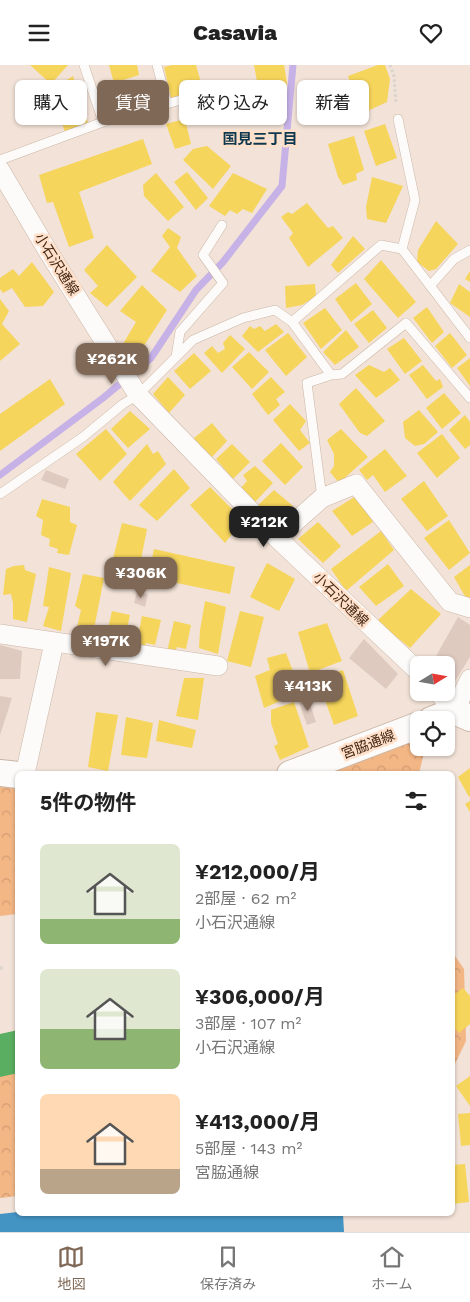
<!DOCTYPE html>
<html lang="ja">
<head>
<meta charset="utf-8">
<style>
  body { margin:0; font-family:"Work Sans","Noto Sans JP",sans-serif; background:#f6f6f6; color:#222; height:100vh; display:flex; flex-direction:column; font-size:19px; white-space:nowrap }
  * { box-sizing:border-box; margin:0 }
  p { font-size:16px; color:#767676 }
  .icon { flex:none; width:28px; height:28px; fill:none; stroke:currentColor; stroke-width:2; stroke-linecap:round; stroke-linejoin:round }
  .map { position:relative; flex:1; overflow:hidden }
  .panel { position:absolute; left:15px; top:706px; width:440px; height:445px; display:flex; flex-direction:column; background:#fff; border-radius:8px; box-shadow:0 1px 4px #0004 }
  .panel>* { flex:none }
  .hud { position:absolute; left:15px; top:15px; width:440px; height:45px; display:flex; gap:10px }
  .needle { width:32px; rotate:79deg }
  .fabs { position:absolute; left:410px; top:591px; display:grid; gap:10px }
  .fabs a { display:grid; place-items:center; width:45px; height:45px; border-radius:8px; background:#fff; box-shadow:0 1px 4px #0004; font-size:25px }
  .price { position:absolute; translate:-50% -42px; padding:0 11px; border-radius:10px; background:#806856; color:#fff; font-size:16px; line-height:32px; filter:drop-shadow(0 1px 2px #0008) }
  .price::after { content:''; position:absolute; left:50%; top:30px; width:15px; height:11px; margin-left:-8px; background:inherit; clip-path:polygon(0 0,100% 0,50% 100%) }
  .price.current { background:#222; color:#fff }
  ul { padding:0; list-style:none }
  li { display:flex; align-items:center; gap:15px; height:125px; padding:0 25px }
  li span { display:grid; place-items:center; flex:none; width:140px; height:100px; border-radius:8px; color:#555 }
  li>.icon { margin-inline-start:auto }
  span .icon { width:60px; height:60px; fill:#fffc; stroke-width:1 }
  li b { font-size:21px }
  h2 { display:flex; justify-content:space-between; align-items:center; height:60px; padding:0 25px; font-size:21px }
  .pill { padding:0 18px; border-radius:8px; background:#fff; box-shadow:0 1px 4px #0004; font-size:18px; line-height:45px }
  .pill.current { background:#806856; color:#fff }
  header { display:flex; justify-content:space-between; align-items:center; height:65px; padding:0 25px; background:#fff; font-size:22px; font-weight:800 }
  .menu { display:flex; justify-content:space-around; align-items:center; height:70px; border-top:1px solid #e0e0e0; background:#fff; font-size:14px; color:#767676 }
  .menu a { display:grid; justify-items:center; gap:2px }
  .menu .current { color:#806856 }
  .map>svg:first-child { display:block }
</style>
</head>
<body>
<header><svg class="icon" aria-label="menu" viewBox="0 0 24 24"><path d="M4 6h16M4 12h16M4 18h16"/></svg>Casavia<svg class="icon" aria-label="heart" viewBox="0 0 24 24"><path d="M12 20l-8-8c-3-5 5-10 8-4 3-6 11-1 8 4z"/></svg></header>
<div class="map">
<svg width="470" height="1167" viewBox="0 0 470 1167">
  <defs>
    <pattern id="forest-crowns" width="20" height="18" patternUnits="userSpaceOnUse" patternTransform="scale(1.25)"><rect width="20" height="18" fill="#f3b685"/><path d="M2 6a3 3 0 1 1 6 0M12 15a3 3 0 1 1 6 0" fill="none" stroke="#d29c72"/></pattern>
  </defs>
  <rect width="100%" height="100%" fill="#f2e2d7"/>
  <!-- forest -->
  <path fill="url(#forest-crowns)" d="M419 672V682L425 683 419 709H321Z
    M0 721 18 724 17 849 0 851Z
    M453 888 464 904 466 976 453 1003Z
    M17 967V1131L0 1133V972Z"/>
  <!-- homes -->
  <path fill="#f6d55c" d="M30 0H68L51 19Z
    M109 0H137L139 10 114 18Z
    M172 0H196L203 25 171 33 164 2Z
    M254 0H284L287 18 282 43 263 50Z
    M378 0H385L390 14 387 37 361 49 348 11Z
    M73 11 88 58 65 67 57 44 35 50 31 38Z
    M140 15 148 40 115 50 109 24Z
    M185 54 191 79 175 84 166 59Z
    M385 59 397 93 376 101 364 66Z
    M354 71 364 105 356 109 357 115 343 120 338 112 328 79Z
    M143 74 152 99 79 127 94 173 69 182 53 137 47 138 39 110Z
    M207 81 231 101 213 124 183 95 193 84Z
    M187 107 208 133 196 145 174 117Z
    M156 108 184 142 168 156 144 131 143 120Z
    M233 108 267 124 252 148 243 144 237 149 230 145 225 151 209 141Z
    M372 112 403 121 386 158 367 154 366 142Z
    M307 138 328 163 333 161 343 173 308 202 289 173 293 168 281 152 288 147 292 149Z
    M436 156 458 179 436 204 429 206 417 197 418 185Z
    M168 163 181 172 177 183 197 211 180 227 151 206 170 182 162 171Z
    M353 171 365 184 338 208 331 200Z
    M107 180 137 212 107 242 90 228 98 221 84 205Z
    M381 195 416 237 398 253 364 214Z
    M32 197 54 227 43 241 25 242 12 223 3 228 0 224V213L13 204 19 211Z
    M470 206V217L465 214Z
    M356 218 372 239 351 257 335 234Z
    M315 219 316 231 302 240 286 243 285 221Z
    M459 219 470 227V252L450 238Z
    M142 220 167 245 138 290 123 279 136 257 120 246Z
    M0 234 9 246 2 259 20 279 0 296Z
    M427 242 444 267 432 278 413 253Z
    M325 243 342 265 321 284 303 258Z
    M373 245 387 263 369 278 354 259Z
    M276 259 284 267 258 287 242 271 250 261 254 264 260 261 265 266Z
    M346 265 359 282 335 300 323 287Z
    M288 268 307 292 286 311 265 285Z
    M450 268 467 290 452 303 435 281Z
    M230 270 245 284 222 308 204 288 212 281 218 288 225 284 223 278Z
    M404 273 422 296 405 309 387 284Z
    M249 287 269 307 252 324 232 302Z
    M194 288 211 306 190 324 174 306Z
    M470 293V321L457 303Z
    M369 300 384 307 390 303 400 315 376 333 355 310Z
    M423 300 436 316 440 314 443 322 427 334 409 310Z
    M168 312 185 330 169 348 153 329Z
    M271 312 285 327 276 334 280 340 268 350 252 329Z
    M50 314 65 339 0 386V349Z
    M356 323 385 356 367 371 360 368 339 339Z
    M444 328 461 348 442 364 426 343Z
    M290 339 306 356 300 365 310 378 299 386 273 355Z
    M419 345 438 367 424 379 415 381 405 373 403 357Z
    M130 346 150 364 128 383 111 364Z
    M465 350 470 357V380L465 384 449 365Z
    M212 358 227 376 211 393 193 374Z
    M106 364 127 389 100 416 76 389Z
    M341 364 368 392 339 418 330 407 334 401V389L327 375Z
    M442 369 460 393 437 413 417 388Z
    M281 378 303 402 285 420 262 396Z
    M147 379 153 389 158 386 166 399 130 436 113 417Z
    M232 379 250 397 233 414 216 394Z
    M385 384 407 411 385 427 373 410 367 415 359 405Z
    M255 401 273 418 253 439 240 424 247 416 243 410Z
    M174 404 190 423 157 456 139 440Z
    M424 416 448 451 427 466 401 434Z
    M210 422 243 455 225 478 190 440Z
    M274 425 293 441 278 457 269 448 265 452 256 442Z
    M356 431 373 457 352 471 332 446Z
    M42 434 70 442V457L77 460 69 490 57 488 58 484 49 481 50 474 41 470 43 455 36 451Z
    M449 455 470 488 449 505 424 473Z
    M318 457 341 481 323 498 298 474Z
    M122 458 147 464 137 515 109 509Z
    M381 466 394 485 346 526 331 504Z
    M154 484 235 502 230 529 148 512Z
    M267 498 295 514 279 546 250 532Z
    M388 499 404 521 376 541 359 522Z
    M24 500 25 505 36 509 27 557 13 554V538L11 529 3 530 6 504 14 501Z
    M470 500V533H466L454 512Z
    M49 502 71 508 61 566 43 561 49 542 43 541Z
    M83 509 104 513 92 574 75 571 81 545 75 541Z
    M411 524 441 549 410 583 377 556Z
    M205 536 226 542 218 589 199 583 200 565Z
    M112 546 130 550 125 573 116 571 113 577 105 576Z
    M240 546 264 552 251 602 227 596Z
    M142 551 161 555 155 580 146 578 145 583 136 582Z
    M174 556 191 560 186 584 177 582 175 588 167 587Z
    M327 558 342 596 310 608 298 567Z
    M286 588 301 627 264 643 255 611 270 605 267 593Z
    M343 605 358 651 334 660 317 613Z
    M184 613H204L198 655 176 651Z
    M294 637 309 682 280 695 274 681 278 679 271 658V645Z
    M96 647 118 650 108 706 88 702Z
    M126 652 153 658 147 693 121 690Z
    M159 655 196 665 192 683 156 676Z
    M470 703V731L469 732 458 712Z
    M470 736V747L465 739Z
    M463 923 470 931V959L459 968 452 960V931Z
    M470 1011V1041L456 1021Z
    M470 1048V1080L461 1081 458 1049Z
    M465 1099 469 1137 452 1139V1100Z"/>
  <!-- schools -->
  <path fill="#4393c3" d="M18 1147V1149H343L344 1167H0V1149Z"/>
  <!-- public -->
  <path fill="#5aae61" d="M18 965V1008L0 1012V969Z"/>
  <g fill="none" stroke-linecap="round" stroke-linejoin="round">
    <!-- stream -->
    <path stroke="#c7b2e8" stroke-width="7" d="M0 410 103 333 151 293 196 225 223 197 282 121 293 0"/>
  </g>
  <!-- building -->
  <path fill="#dfcac0" d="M46 405 69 414 65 424 41 415Z
    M137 527 148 529 145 542 134 538Z
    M458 552 470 560V592L452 621 446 618V600H431Z
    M364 574 398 609 386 624 349 593Z
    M0 580 22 586 20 614H0Z
    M0 631 12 633 0 670Z
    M308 633 316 657 307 660 299 638Z"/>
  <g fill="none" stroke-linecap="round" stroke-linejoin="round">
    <defs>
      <path id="lane" d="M84 0 103 57
        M157 0 167 39
        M398 54 415 135 402 184
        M0 95 103 57 216 25
        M430 221 454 194 470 185
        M292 257 381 180 402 184 470 273
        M176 292 180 267 223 218 203 190 222 160
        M331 310 342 309 406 258 470 333
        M0 429 83 372 123 339 138 330 193 275 243 253 275 245 292 257 331 310 307 318 322 433"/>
      <path id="street" d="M0 105 46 183 138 330 277 473 419 607
        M277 473 322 433 356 419 450 537 470 543
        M0 569 218 601
        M439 628 454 646 470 614
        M25 709 54 578"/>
      <path id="secondary" d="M431 655 454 646 470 653
        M0 708 18 710
        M290 709 419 660"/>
    </defs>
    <!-- lane casing -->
    <use href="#lane" stroke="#cab6a7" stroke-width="10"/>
    <!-- street casing -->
    <use href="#street" stroke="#cab6a7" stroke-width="20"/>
    <!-- secondary casing -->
    <use href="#secondary" stroke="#cab6a7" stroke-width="28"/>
    <!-- path -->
    <path stroke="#d8d3ce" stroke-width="3" stroke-dasharray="2.5 2.5" stroke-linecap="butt" d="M390 0 394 11 396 39
      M45 707 54 709
      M258 709 267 706
      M0 903H3"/>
    <!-- lane -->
    <use href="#lane" stroke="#fdfbf9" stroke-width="9"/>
    <!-- street -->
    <use href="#street" stroke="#fdfbf9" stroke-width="19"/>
    <!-- secondary -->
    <use href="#secondary" stroke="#fdfbf9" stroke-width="26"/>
  </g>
  <g text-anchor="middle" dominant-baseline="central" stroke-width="5" stroke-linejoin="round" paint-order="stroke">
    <!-- street labels -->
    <g font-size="14" fill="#422611" stroke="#fee0cb">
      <text transform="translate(57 199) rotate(58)">小石沢通線</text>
      <text transform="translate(341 534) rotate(44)">小石沢通線</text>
      <text transform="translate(368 679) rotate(-21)">宮脇通線</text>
    </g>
    <!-- neighbourhood labels -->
    <g font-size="15" font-weight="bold" fill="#0e384f" stroke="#fee0cb">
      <text x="260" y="74">国見三丁目</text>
    </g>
  </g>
</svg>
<div class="fabs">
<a><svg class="needle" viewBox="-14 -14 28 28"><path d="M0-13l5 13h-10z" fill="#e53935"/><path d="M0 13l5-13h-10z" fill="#767676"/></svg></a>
<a><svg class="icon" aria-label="locate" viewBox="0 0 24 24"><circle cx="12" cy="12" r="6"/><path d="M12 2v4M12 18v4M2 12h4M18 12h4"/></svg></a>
</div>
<b class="price" style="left:112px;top:320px">¥262K</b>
<b class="price current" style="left:264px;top:483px">¥212K</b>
<b class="price" style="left:141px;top:534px">¥306K</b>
<b class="price" style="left:106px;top:602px">¥197K</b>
<b class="price" style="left:308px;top:647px">¥413K</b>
<div class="hud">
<a class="pill">購入</a>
<a class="pill current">賃貸</a>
<a class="pill">絞り込み</a>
<a class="pill">新着</a>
</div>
<section class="panel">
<h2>5件の物件<svg class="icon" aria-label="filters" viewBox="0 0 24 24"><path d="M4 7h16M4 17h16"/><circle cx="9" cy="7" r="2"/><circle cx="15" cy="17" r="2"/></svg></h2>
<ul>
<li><span style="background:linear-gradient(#dfe7d0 75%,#8fb573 0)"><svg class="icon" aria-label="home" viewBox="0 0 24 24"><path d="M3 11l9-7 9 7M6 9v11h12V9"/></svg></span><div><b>¥212,000/月</b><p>2部屋 · 62 m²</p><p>小石沢通線</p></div></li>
<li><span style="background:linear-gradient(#dfe7d0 60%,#8fb573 0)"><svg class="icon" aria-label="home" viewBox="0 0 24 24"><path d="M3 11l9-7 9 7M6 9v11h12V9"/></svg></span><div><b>¥306,000/月</b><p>3部屋 · 107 m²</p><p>小石沢通線</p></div></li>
<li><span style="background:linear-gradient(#ffd9b3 75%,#b9a48a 0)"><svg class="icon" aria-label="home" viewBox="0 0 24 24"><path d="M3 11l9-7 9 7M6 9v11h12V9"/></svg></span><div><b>¥413,000/月</b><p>5部屋 · 143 m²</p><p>宮脇通線</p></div></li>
</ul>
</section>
</div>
<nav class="menu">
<a class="current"><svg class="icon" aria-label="map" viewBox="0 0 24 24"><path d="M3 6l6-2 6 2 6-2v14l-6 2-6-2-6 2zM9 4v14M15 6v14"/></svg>地図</a>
<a><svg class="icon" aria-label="saved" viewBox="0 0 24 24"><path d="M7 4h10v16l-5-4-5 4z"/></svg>保存済み</a>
<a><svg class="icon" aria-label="home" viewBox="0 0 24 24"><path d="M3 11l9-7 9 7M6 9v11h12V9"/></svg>ホーム</a>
</nav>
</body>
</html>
